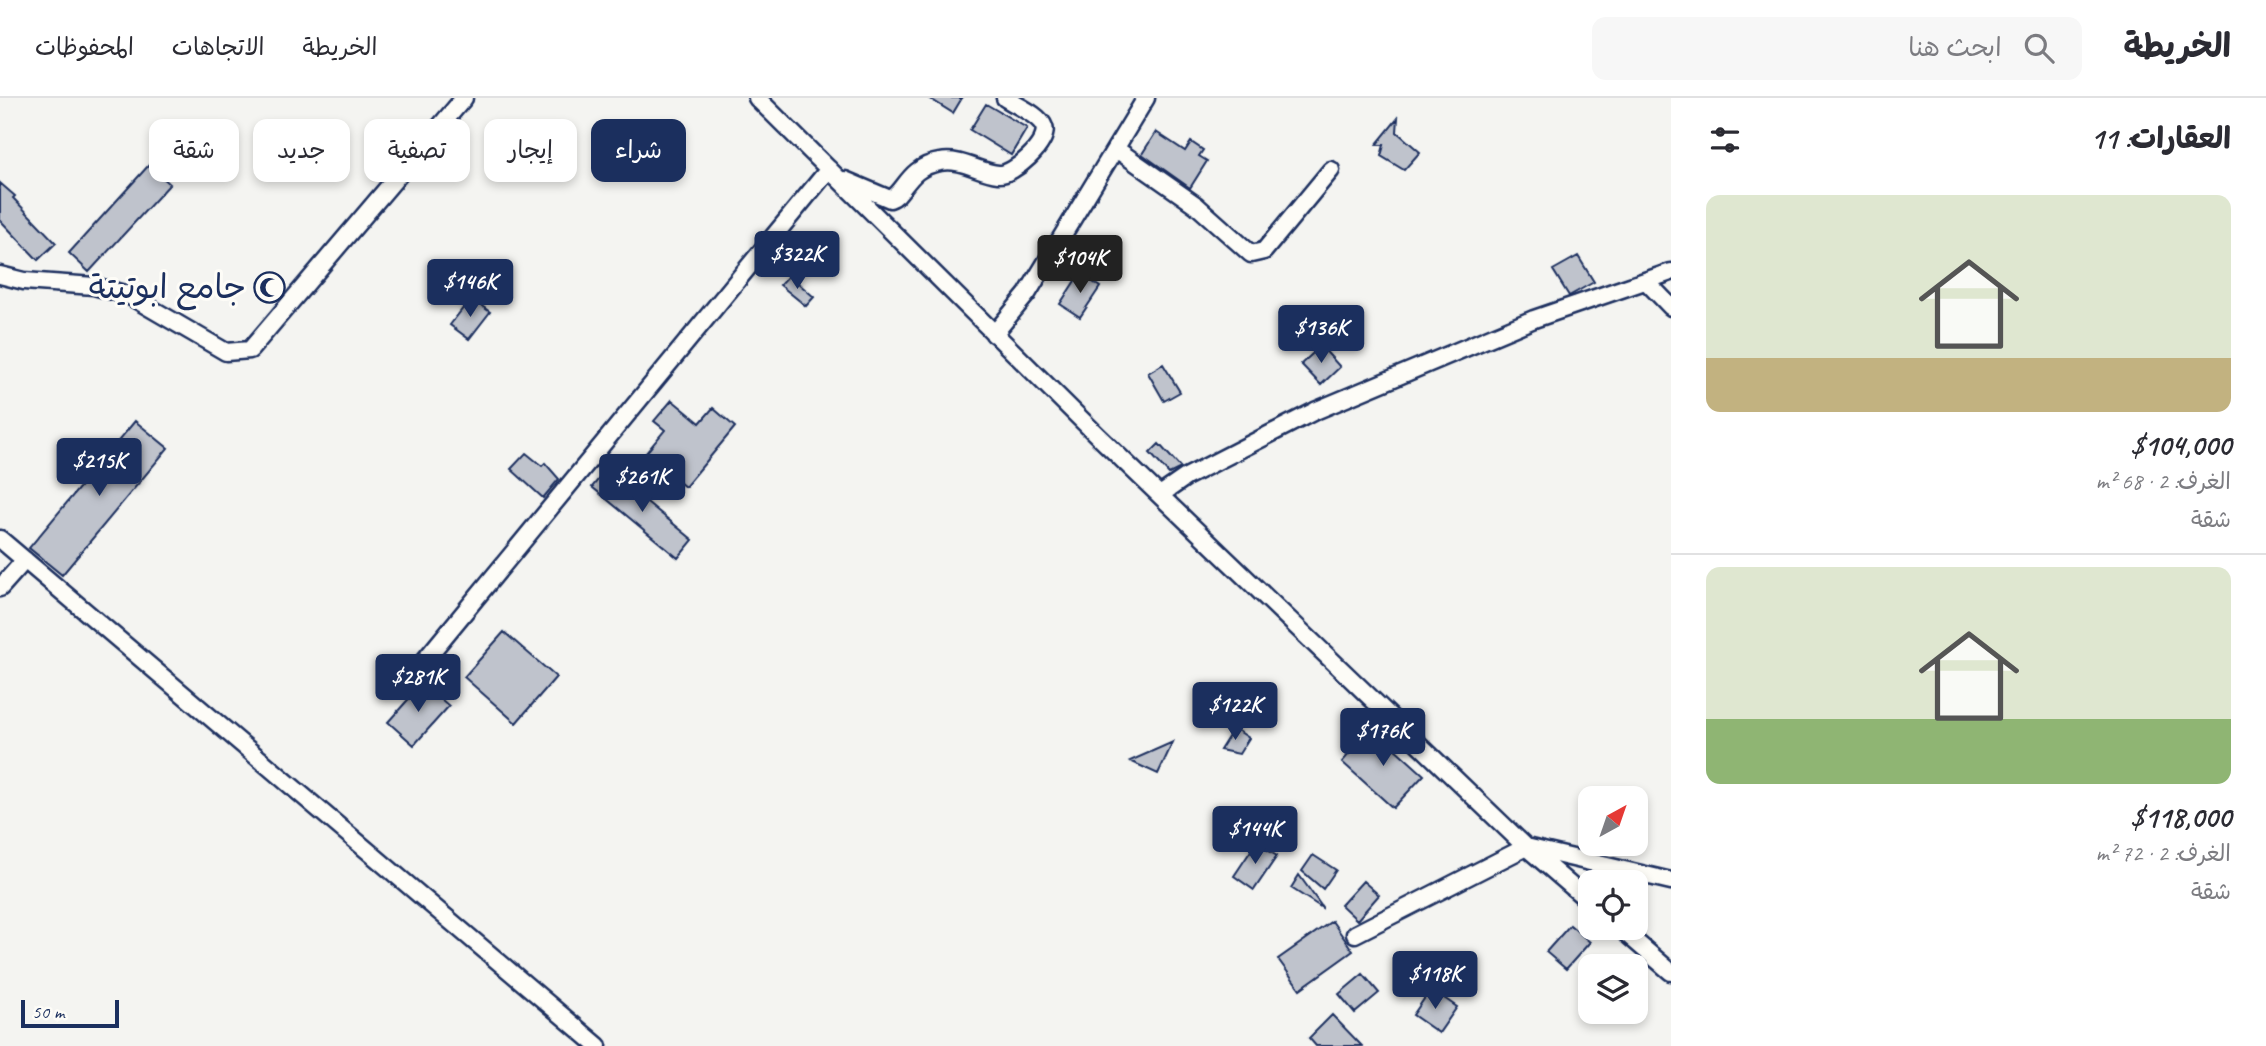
<!DOCTYPE html>
<html lang="ar">
<head>
<meta charset="utf-8">
<style>
  body { margin:0; font-family:Caveat,"Playpen Sans Arabic",sans-serif; background:#f7f7f7; color:#2b2b33; direction:rtl; height:100vh; display:flex; flex-direction:column; font-size:26px; white-space:nowrap }
  * { box-sizing:border-box; margin:0 }
  p { font-size:23px; color:#7c7c81 }
  .icon { flex:none; width:38px; height:38px; fill:none; stroke:currentColor; stroke-width:2; stroke-linecap:round; stroke-linejoin:round }
  .map { position:relative; flex:1; overflow:hidden; direction:ltr }
  .drawer { display:flex; flex-direction:column; background:#fff; width:595px }
  .drawer>* { flex:none }
  .top-card { position:absolute; left:21px; top:21px; width:665px; height:63px; direction:rtl; display:flex; gap:14px }
  .needle { width:46px; rotate:40deg }
  .fabs { position:absolute; left:1578px; top:688px; display:grid; gap:14px }
  .fabs a { display:grid; place-items:center; width:70px; height:70px; border-radius:14px; background:#fff; box-shadow:0 4px 10px #0003; font-size:35px }
  .scale { position:absolute; left:21px; bottom:18px; width:98px; box-sizing:border-box; padding-left:7px; border:4px solid #1b2f5e; border-top:0; font-size:19px; line-height:24px; white-space:nowrap; color:#1b2f5e; -webkit-text-stroke:5px #fdfcf7; paint-order:stroke }
  .price { position:absolute; translate:-50% -60px; padding:0 16px; border-radius:7px; background:#1b2f5e; color:#fff; font-size:23px; line-height:46px; filter:drop-shadow(0 2px 4px #0008) }
  .price::after { content:''; position:absolute; left:50%; top:42px; width:21px; height:16px; margin-left:-10px; background:inherit; clip-path:polygon(0 0,100% 0,50% 100%) }
  .price.selected { background:#222; color:#fff }
  ul { padding:0; list-style:none }
  li { display:grid; align-content:center; gap:14px; height:371px; padding:0 35px }
  li+li { border-top:2px solid #e1e1e2 }
  li span { display:grid; place-items:center; height:217px; border-radius:14px; color:#555 }
  li>.icon { margin-inline-start:auto }
  span .icon { width:126px; height:126px; fill:#fffc; stroke-width:1 }
  li b { font-size:30px }
  h2 { display:flex; justify-content:space-between; align-items:center; height:84px; padding:0 35px; font-size:30px }
  .chip { padding:0 24px; border-radius:14px; background:#fff; box-shadow:0 4px 10px #0003; font-size:24px; line-height:63px }
  .chip.selected { background:#1b2f5e; color:#fff }
  header { display:flex; align-items:center; gap:42px; box-sizing:border-box; height:98px; padding:0 35px; background:#fff; border-bottom:2px solid #e1e1e2 }
  header strong { font-size:33px }
  nav { display:flex; gap:38px; margin-inline-start:auto; font-size:24px }
  .search { width:490px; height:63px; background:#f7f7f7; display:flex; align-items:center; gap:18px; box-sizing:border-box; padding:0 24px; border-radius:14px; color:#7c7c81; font-size:26px }
  main { display:flex; flex:1; min-height:0 }
  .map>svg:first-child { display:block }
</style>
</head>
<body>
<header>
<strong>الخريطة</strong>
<div class="search"><svg class="icon" aria-label="search" viewBox="0 0 24 24"><circle cx="10" cy="10" r="6"/><path d="M15 15l6 6"/></svg>ابحث هنا</div>
<nav><a>الخريطة</a><a>الاتجاهات</a><a>المحفوظات</a></nav>
</header>
<main>
<section class="drawer">
<h2>العقارات: 11<svg class="icon" aria-label="filters" viewBox="0 0 24 24"><path d="M4 7h16M4 17h16"/><circle cx="9" cy="7" r="2"/><circle cx="15" cy="17" r="2"/></svg></h2>
<ul>
<li><span style="background:linear-gradient(#dfe7d0 75%,#c2b280 0)"><svg class="icon" aria-label="home" viewBox="0 0 24 24"><path d="M3 11l9-7 9 7M6 9v11h12V9"/></svg></span><div><b>$104,000</b><p>الغرف: 2 · 68 m²</p><p>شقة</p></div></li>
<li><span style="background:linear-gradient(#dfe7d0 70%,#8fb573 0)"><svg class="icon" aria-label="home" viewBox="0 0 24 24"><path d="M3 11l9-7 9 7M6 9v11h12V9"/></svg></span><div><b>$118,000</b><p>الغرف: 2 · 72 m²</p><p>شقة</p></div></li>
</ul>
</section>
<div class="map">
<svg width="1671" height="948" viewBox="0 0 1671 948">
  <rect width="100%" height="100%" fill="#f4f4f1"/>
  <filter id="ink" filterUnits="userSpaceOnUse"><feTurbulence type="fractalNoise" baseFrequency=".0143" numOctaves="2"/><feDisplacementMap in="SourceGraphic" scale="14" xChannelSelector="R" yChannelSelector="G"/><feConvolveMatrix kernelMatrix="1 2 1 2 8 2 1 2 1" color-interpolation-filters="sRGB"/></filter>
  <g filter="url(#ink)">
    <!-- building -->
    <path fill="#bfc3cc" stroke="#1b2f5e" stroke-width="2" d="M929 0H962L953 15Z
      M986 6 1027 30 1011 57 970 32Z
      M1398 20 1397 34 1420 54 1404 72 1381 58 1384 47H1376Z
      M1156 34 1185 53 1191 44 1203 52 1199 58 1207 63 1190 90 1142 56Z
      M149 67 170 86 89 174 69 155Z
      M0 85 15 98 13 100 56 145 38 162 0 122Z
      M1578 158 1594 184 1569 198 1553 172Z
      M1080 175 1100 189 1080 219 1060 206Z
      M789 177 814 199 806 208 780 187Z
      M471 200 490 214 469 241 450 227Z
      M1321 248 1340 269 1321 287 1301 266Z
      M1163 266 1180 294 1164 303 1148 275Z
      M672 302 700 325 713 310 735 329 685 389 645 356 665 332 654 323Z
      M135 323 168 350 62 477 29 450Z
      M1159 346 1181 370 1169 376 1150 355Z
      M526 355 542 368 545 365 559 381 543 400 511 371Z
      M607 371 693 442 678 460 592 389Z
      M504 534 556 579 516 625 464 579Z
      M423 585 449 608 414 647 388 624Z
      M1234 630 1249 640 1239 656 1220 652Z
      M1372 630 1424 677 1393 710 1342 664Z
      M1173 644 1158 676 1130 663Z
      M1256 745 1277 758 1254 792 1234 778Z
      M1313 757 1336 772 1323 791 1302 773Z
      M1299 777 1322 809V810L1291 790Z
      M1363 783 1379 797 1357 822 1341 807Z
      M1332 823 1353 853 1300 891 1278 861Z
      M1570 827 1590 844 1566 871 1546 854Z
      M1363 876 1379 895 1355 915 1339 896Z
      M1431 891 1457 909 1439 935 1413 917Z
      M1332 917 1362 948H1316L1309 940Z"/>
    <g fill="none" stroke-linecap="round" stroke-linejoin="round">
      <defs>
        <path id="minor" d="M757 0 1097 337 1526 749 1591 805
          M1116 51 1196 107 1251 156 1264 153 1331 72
          M845 82 890 101C905 96 907 69 940 64 961 60 979 74 998 76 1013 78 1050 44 1044 29 1040 17 1015 7 1005 0
          M0 177 24 183 94 188 128 197 226 254 250 252 464 0
          M1647 184 1671 209
          M994 236 1027 196 1146 0
          M1160 397 1186 379 1315 313 1534 221 1671 174
          M0 441 598 948
          M0 490 25 462
          M420 568 829 71
          M1620 830 1671 874
          M1355 836 1526 749 1671 783"/>
      </defs>
      <!-- minor casing -->
      <use href="#minor" stroke="#1b2f5e" stroke-width="21"/>
      <!-- minor -->
      <use href="#minor" stroke="#fdfcf7" stroke-width="16"/>
    </g>
  </g>
  <!-- icons -->
  <defs>
    <symbol id="mosque-ring" viewBox="-11 -11 22 22"><circle r="9.5" fill="#fdfcf7" stroke="#1b2f5e" stroke-width="1.5"/><path d="M3.5-4.9A6 6 0 1 0 3.5 4.9A5 5 0 1 1 3.5-4.9Z" fill="#1b2f5e"/></symbol>
  </defs>
  <g fill-rule="evenodd">
    <use href="#mosque-ring" x="252" y="172" width="35" height="35"/>
  </g>
  <g text-anchor="middle" dominant-baseline="central" stroke-width="6" stroke-linejoin="round" paint-order="stroke">
    <!-- poi labels -->
    <g font-size="33" fill="#1b2f5e" stroke="#fdfcf7" text-anchor="end">
      <text x="246" y="189">جامع ابوتيتة</text>
    </g>
  </g>
</svg>
<div class="fabs">
<a><svg class="needle" viewBox="-14 -14 28 28"><path d="M0-13l5 13h-10z" fill="#e53935"/><path d="M0 13l5-13h-10z" fill="#7c7c81"/></svg></a>
<a><svg class="icon" aria-label="locate" viewBox="0 0 24 24"><circle cx="12" cy="12" r="6"/><path d="M12 2v4M12 18v4M2 12h4M18 12h4"/></svg></a>
<a><svg class="icon" aria-label="layers" viewBox="0 0 24 24"><path d="M12 4l9 5-9 5-9-5zM3 14l9 5 9-5"/></svg></a>
</div>
<div class="scale">50 m</div>
<b class="price" style="left:797px;top:193px">$322K</b>
<b class="price selected" style="left:1080px;top:197px">$104K</b>
<b class="price" style="left:470px;top:221px">$146K</b>
<b class="price" style="left:1321px;top:267px">$136K</b>
<b class="price" style="left:99px;top:400px">$215K</b>
<b class="price" style="left:642px;top:416px">$261K</b>
<b class="price" style="left:418px;top:616px">$281K</b>
<b class="price" style="left:1235px;top:644px">$122K</b>
<b class="price" style="left:1383px;top:670px">$176K</b>
<b class="price" style="left:1255px;top:768px">$144K</b>
<b class="price" style="left:1435px;top:913px">$118K</b>
<div class="top-card">
<a class="chip selected">شراء</a>
<a class="chip">إيجار</a>
<a class="chip">تصفية</a>
<a class="chip">جديد</a>
<a class="chip">شقة</a>
</div>
</div>
</main>
</body>
</html>
